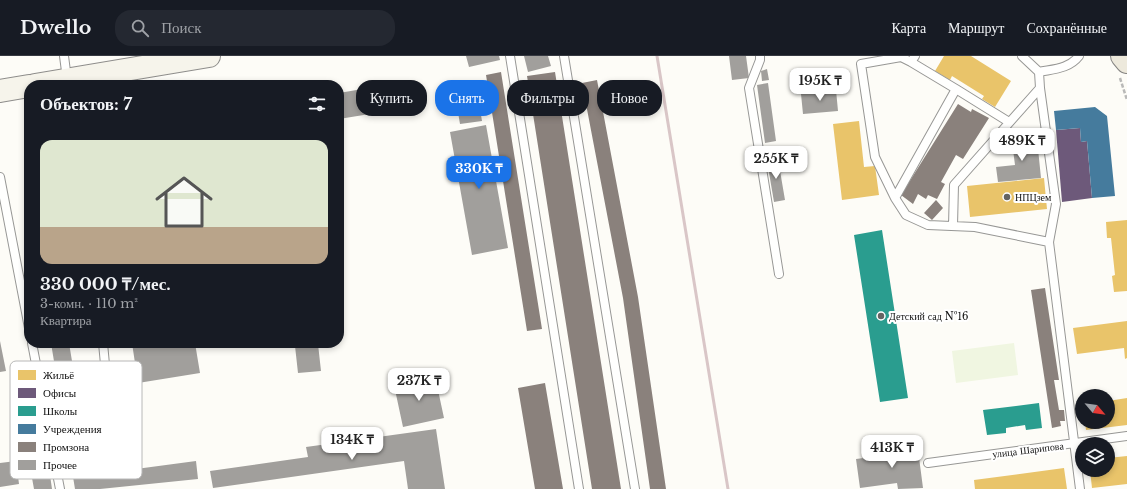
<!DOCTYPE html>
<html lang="ru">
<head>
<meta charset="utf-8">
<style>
  body { margin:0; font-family:"Libre Baskerville",serif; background:#242831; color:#f1f3f6; height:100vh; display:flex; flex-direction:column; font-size:15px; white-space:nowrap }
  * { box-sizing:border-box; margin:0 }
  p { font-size:13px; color:#9ea1a6 }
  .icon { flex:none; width:22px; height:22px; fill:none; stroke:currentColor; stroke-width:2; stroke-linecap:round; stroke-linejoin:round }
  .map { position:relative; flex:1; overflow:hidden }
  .details { position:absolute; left:24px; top:24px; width:320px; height:268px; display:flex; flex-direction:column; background:#171b24; border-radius:16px; box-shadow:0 2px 6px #0003 }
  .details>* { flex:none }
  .banner { position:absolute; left:356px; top:24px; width:380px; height:36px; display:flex; gap:8px }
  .needle { width:26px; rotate:119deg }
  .tools { position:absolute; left:1075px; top:333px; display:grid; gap:8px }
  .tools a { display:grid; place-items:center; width:40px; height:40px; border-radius:50%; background:#171b24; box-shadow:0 2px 6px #0003; font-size:20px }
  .price { position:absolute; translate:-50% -34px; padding:0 9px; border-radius:8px; background:#fff; color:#222; font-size:13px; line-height:26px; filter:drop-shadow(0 1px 2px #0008) }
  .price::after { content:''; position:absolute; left:50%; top:24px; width:12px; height:9px; margin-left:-6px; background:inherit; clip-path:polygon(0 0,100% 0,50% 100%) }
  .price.active { background:#1a73e8; color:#fff }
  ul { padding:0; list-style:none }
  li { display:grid; align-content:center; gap:8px; height:212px; padding:0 16px }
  li span { display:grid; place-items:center; height:124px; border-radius:12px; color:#555 }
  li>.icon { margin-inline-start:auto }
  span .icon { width:72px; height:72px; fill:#fffc; stroke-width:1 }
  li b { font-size:17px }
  h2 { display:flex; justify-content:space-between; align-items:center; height:48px; padding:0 16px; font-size:17px }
  .tag { padding:0 14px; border-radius:16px; background:#171b24; box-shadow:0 2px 6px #0003; font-size:14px; line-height:36px }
  .tag.active { background:#1a73e8; color:#fff }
  header { display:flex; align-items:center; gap:24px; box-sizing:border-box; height:56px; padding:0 20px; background:#171b24; border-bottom:1px solid #363941 }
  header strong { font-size:19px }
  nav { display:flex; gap:22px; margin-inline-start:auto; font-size:14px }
  .search { width:280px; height:36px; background:#242831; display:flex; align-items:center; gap:10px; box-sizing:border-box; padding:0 14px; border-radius:16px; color:#9ea1a6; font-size:15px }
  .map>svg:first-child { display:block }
</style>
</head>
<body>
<header>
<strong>Dwello</strong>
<div class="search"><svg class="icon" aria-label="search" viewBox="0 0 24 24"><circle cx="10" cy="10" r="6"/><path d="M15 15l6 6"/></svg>Поиск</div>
<nav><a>Карта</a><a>Маршрут</a><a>Сохранённые</a></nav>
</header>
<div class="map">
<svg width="1127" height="433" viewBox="0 0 1127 433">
  <rect width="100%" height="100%" fill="#fdfcf7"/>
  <!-- pitch -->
  <path fill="#f0f6e1" d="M1014 287 1018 319 956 327 952 295Z"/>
  <!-- homes -->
  <path fill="#e9c46a" d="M944 0H971L1011 25 995 51 982 43 984 40 952 20 950 24 935 15Z
    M859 65 864 111 875 110 879 139 842 144 833 68Z
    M1044 122 1047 153 970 161 967 130Z
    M1127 164V235L1114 236 1112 220 1115 219 1111 182H1107L1106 166Z
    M1127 265V302L1125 303 1124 292 1077 298 1073 272Z
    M1127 342V369L1086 374 1085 366H1108V345Z
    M1127 400V428L1092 432 1090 414H1108V402Z
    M1064 412 1067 433H975L974 424Z"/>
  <!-- offices -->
  <path fill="#6d597a" d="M1080 72 1081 86 1087 85 1092 142 1062 146 1056 74Z"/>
  <!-- schools -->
  <path fill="#2a9d8f" d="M882 174 908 342 880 346 854 179Z
    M1039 347 1042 372 1026 374 1025 369 1006 372V377L987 379 983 354Z"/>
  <!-- public -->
  <path fill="#457b9d" d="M1095 51 1107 60 1115 140 1092 142 1087 85 1081 86 1080 72 1056 74 1054 55Z"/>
  <!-- industry -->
  <path fill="#8a817c" d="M501 16 542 273 527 275 486 19Z
    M555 16 621 433H592L527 20Z
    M597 24 638 241 666 433H650L623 242 582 27Z
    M958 48 971 56 972 53 989 62 963 103 956 99 941 126 945 128 937 143 928 139 926 143 918 138 913 148 901 139Z
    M936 144 943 152 932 164 924 157Z
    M1045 232 1059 324H1054L1059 354H1064L1065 365H1060L1061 370 1052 372 1031 234Z
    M545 327 563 433H535L518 332Z"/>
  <!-- building -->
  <path fill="#a19f9c" d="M466 0H499L500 4 469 11Z
    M524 0H548L551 10 528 16Z
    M729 0H746L749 22 732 24Z
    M767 13 769 24 762 25 761 15Z
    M409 25 413 51 339 63V37Z
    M768 27 776 85 765 87 757 29Z
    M836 34 838 55 803 58 801 38Z
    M477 35 482 65 460 68 455 39Z
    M486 69 508 192 472 199 450 76Z
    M1030 79V83H1037L1041 122 998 126 996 111 1015 109 1012 86 1019 85 1018 81Z
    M778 103 785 144 774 146 767 105Z
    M0 285 6 315 0 316Z
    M51 287H69L91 419 196 405 198 423 100 433H75Z
    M132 287H195L200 317 138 327Z
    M318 288 321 315 298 317 295 290Z
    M435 320 444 362 403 371 394 329Z
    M436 373 445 433H408L404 405 213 432 210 415 308 401 306 391Z
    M917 386 923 432 898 433 897 427 860 432 856 403 894 398 893 389Z
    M16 405 19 428 0 431V407Z
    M50 419 52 433H34L32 422Z"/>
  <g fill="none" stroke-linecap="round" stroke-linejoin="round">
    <defs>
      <path id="lane" d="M64 0 67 23
        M510 0 579 433
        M564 0 635 433
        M760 0V4L749 32 779 218
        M915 0 911 6 956 33 895 142 906 159 928 169 975 171 1049 186 1080 433
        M1039 16C1053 13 1069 13 1079 0
        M1040 32 1056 148 1049 186
        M956 33 1009 66
        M0 121 29 272
        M895 142 875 101 861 8 901 1 911 6
        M953 170 954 129 1040 32 1039 16 1022 0
        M32 287 60 433
        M103 287 111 373
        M928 407 1127 380"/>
      <path id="secondary" d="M35 29 209 0
        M0 35 29 30"/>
      <path id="primary" d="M1122 0 1127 6"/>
    </defs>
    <!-- lane casing -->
    <use href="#lane" stroke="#979795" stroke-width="10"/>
    <!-- secondary casing -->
    <use href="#secondary" stroke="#8e8d8b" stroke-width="24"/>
    <!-- primary casing -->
    <use href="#primary" stroke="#858482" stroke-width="24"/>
    <!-- path -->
    <path stroke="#b9b9b8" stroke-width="2.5" stroke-dasharray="4 2" stroke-linecap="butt" d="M1120 22 1127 44"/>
    <!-- lane -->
    <use href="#lane" stroke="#fffffe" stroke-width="8"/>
    <!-- secondary -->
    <use href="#secondary" stroke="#f6f4eb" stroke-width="22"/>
    <!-- primary -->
    <use href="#primary" stroke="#ede9dc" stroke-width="22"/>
    <!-- rail -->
    <path stroke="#d9c6c7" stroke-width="3" d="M657 0 728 433"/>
  </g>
  <!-- markers -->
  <g fill="#646362" stroke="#fff" stroke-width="1.5">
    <circle cx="1007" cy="141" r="4"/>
    <circle cx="881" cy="260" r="4"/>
  </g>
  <g text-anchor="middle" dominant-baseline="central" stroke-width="4" stroke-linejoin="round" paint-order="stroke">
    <!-- poi labels -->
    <g font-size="10" fill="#111" stroke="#fff" text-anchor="start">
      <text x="1015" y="141">НПЦзем</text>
      <text x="889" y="260">Детский сад №16</text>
    </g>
    <!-- street labels -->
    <g font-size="10" fill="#111" stroke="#fff">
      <text transform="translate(1028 394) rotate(-7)">улица Шарипова</text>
    </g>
  </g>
  <!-- legend -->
  <rect x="10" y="305" width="132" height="118" rx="6" fill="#fff" stroke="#b8b8b8" stroke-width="1"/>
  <rect x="18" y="314" width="18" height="10" fill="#e9c46a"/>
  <rect x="18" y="332" width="18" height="10" fill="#6d597a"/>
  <rect x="18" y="350" width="18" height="10" fill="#2a9d8f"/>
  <rect x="18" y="368" width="18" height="10" fill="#457b9d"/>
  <rect x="18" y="386" width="18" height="10" fill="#8a817c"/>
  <rect x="18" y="404" width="18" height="10" fill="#a19f9c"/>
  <g font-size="11" fill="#111">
    <text x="43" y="323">Жильё</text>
    <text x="43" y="341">Офисы</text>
    <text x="43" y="359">Школы</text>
    <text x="43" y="377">Учреждения</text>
    <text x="43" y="395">Промзона</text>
    <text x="43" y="413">Прочее</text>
  </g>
</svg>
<div class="tools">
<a><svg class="needle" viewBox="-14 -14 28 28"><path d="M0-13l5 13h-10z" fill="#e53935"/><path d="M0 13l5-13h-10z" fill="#9ea1a6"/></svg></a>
<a><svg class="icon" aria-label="layers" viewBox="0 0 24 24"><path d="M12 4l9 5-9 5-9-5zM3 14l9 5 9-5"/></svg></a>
</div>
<b class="price" style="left:820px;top:46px">195K ₸</b>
<b class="price" style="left:1022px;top:106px">489K ₸</b>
<b class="price" style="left:776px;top:124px">255K ₸</b>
<b class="price active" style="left:479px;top:134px">330K ₸</b>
<b class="price" style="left:419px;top:346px">237K ₸</b>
<b class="price" style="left:352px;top:405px">134K ₸</b>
<b class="price" style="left:892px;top:413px">413K ₸</b>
<div class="banner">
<a class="tag">Купить</a>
<a class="tag active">Снять</a>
<a class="tag">Фильтры</a>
<a class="tag">Новое</a>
</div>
<section class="details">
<h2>Объектов: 7<svg class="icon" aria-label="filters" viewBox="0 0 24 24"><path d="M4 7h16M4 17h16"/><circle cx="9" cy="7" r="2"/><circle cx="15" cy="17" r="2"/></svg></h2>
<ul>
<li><span style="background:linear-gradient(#dfe7d0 70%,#b9a48a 0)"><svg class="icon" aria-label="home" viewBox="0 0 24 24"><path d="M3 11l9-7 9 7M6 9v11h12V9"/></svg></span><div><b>330 000 ₸/мес.</b><p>3-комн. · 110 m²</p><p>Квартира</p></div></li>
</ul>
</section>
</div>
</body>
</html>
